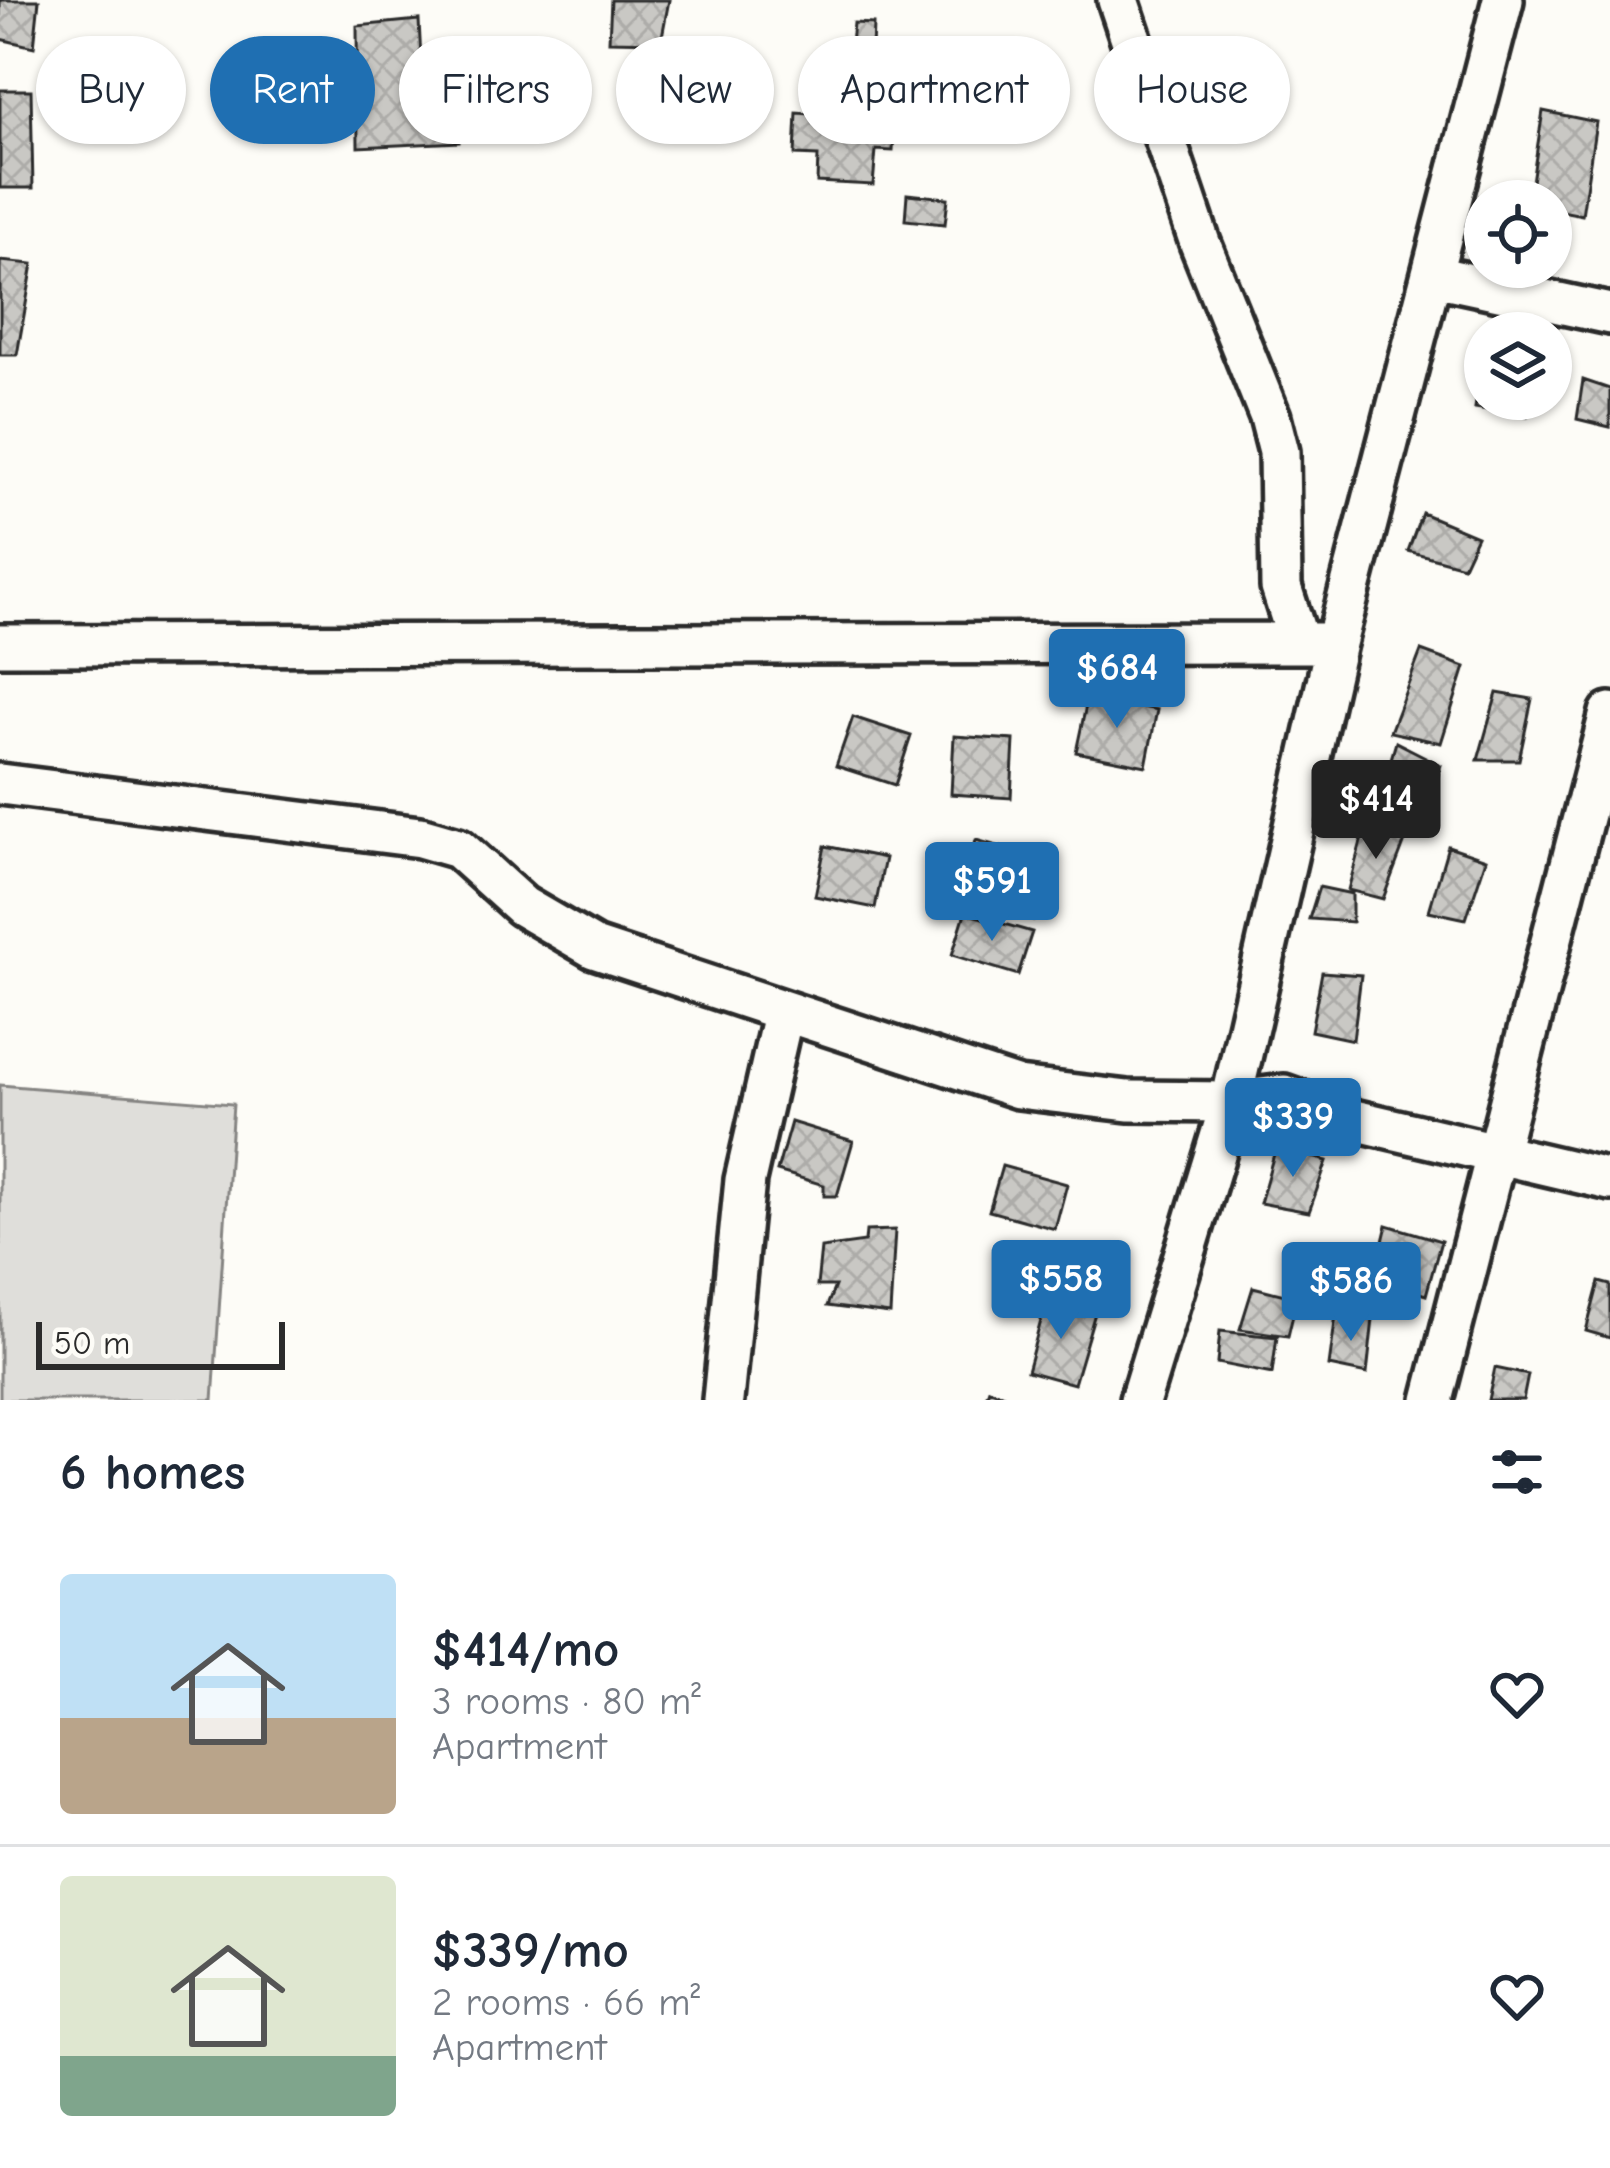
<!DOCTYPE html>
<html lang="en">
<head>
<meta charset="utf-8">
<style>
  body { margin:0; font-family:"Comic Neue",sans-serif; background:#f2f2f3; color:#1f2937; height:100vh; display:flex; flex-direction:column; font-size:45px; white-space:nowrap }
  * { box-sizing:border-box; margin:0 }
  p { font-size:39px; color:#747a83 }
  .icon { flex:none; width:66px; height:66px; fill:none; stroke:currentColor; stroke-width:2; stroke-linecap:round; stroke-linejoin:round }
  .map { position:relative; height:1400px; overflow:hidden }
  .details { display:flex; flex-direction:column; background:#fff; flex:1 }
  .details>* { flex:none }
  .hud { position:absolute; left:36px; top:36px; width:1539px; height:108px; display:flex; gap:24px }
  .buttons { position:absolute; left:1464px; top:180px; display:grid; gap:24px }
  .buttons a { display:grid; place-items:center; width:108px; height:108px; border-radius:50%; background:#fff; box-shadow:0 3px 9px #0004; font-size:60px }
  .scale { position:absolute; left:36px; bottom:30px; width:249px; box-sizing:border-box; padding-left:12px; border:6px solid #2b2b2b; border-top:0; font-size:33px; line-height:42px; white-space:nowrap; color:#2b2b2b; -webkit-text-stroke:9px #fdfcf7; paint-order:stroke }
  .price { position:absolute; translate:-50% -102px; padding:0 27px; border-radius:12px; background:#1f6fb2; color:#fff; font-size:39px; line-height:78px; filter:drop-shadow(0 3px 6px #0008) }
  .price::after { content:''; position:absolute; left:50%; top:72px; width:36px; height:27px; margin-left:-18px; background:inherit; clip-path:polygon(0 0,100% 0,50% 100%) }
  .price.selected { background:#222; color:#fff }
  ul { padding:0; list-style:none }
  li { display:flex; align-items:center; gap:36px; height:300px; padding:0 60px }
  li+li { border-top:3px solid #e0e1e3 }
  li span { display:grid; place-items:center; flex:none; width:336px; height:240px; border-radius:12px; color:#555 }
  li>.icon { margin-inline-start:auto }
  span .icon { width:144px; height:144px; fill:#fffc; stroke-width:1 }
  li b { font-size:51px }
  h2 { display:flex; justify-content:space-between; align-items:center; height:144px; padding:0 60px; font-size:51px }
  .tag { padding:0 42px; border-radius:54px; background:#fff; box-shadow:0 3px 9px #0004; font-size:42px; line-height:108px }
  .tag.selected { background:#1f6fb2; color:#fff }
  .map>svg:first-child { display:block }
</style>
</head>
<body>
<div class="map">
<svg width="1610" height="1400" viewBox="0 0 1610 1400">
  <defs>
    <pattern id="building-cross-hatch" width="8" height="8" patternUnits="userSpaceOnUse" patternTransform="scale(3)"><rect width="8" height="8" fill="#c9c8c4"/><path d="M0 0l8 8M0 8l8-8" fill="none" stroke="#adaca9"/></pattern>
  </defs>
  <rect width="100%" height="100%" fill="#fdfcf7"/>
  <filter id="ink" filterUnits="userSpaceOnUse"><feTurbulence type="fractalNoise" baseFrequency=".00833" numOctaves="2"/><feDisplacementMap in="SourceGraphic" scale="24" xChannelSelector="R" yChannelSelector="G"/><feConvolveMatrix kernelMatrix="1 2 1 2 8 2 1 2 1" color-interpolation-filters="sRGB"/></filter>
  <g filter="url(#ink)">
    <!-- grass -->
    <path fill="#dfdeda" stroke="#858482" stroke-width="3" d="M0 1085 233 1104 213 1400H0Z"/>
    <!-- building -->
    <path fill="url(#building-cross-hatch)" stroke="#2b2b2b" stroke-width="3" d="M0 0H39L34 47 0 39Z
      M611 0H669L661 42 609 41Z
      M419 20 424 121H459V142L358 147 357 26Z
      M853 23 873 24 872 50 882 56 878 118 895 119 893 151 876 150 873 185 817 182 818 156 795 155 797 113 824 115 827 53 850 54Z
      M0 90H31L33 188H0Z
      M1543 111 1596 122 1582 215 1551 209V201H1529Z
      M907 194 948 198 945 224 905 220Z
      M0 261 33 264 17 355H0Z
      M1583 380 1610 389V427L1577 419Z
      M1478 389 1485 390V399H1529L1527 416 1475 408Z
      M1422 513 1477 536 1463 566 1408 551Z
      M1421 651 1465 667 1441 743 1390 732Z
      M1497 693 1532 699 1519 760H1478Z
      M1088 696 1157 710 1146 766 1076 752Z
      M853 717 911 736 895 785 836 766Z
      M954 736 1014 740 1011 798 951 794Z
      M1396 742 1441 765 1434 789 1386 776Z
      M1366 823 1406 838 1383 899 1348 890Z
      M976 840 1050 861 1033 920 943 895 952 862 969 866Z
      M825 846 885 858 875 908 815 896Z
      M1448 846 1486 859 1466 919 1429 911Z
      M1319 887 1352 894V922L1309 919Z
      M965 913 1032 932 1018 975 952 955Z
      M1322 972 1361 975 1353 1040 1311 1031Z
      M791 1122 853 1141 837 1196H824V1185L777 1171Z
      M1276 1147 1327 1161 1309 1212 1260 1203Z
      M1002 1166 1067 1184 1055 1229 989 1211Z
      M1387 1225 1441 1241 1426 1295 1374 1279Z
      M895 1230 890 1314 827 1306 835 1286H817L821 1248 865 1242 866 1231Z
      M1599 1282 1610 1285V1338L1586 1331Z
      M1253 1287 1297 1298 1288 1336 1240 1329Z
      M1047 1299 1095 1313 1074 1384 1027 1371Z
      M1336 1315 1373 1319 1367 1374 1329 1366Z
      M1220 1331 1277 1337 1272 1374 1217 1363Z
      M1495 1368 1528 1375 1523 1400H1488Z
      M989 1389 1015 1400H985Z"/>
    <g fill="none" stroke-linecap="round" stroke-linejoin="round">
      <defs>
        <path id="street" d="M1118 0 1200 243 1270 417 1279 452 1281 587 1299 643
          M1434 276 1610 314
          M0 645 1336 643
          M0 784 420 837 458 848 522 906 594 948 1018 1088 1128 1101 1231 1102 1284 1095 1354 1120 1610 1180
          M723 1400 745 1180 783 1014
          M1140 1400 1231 1102 1336 643 1503 0
          M1433 1400 1610 713"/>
      </defs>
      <!-- street casing -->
      <use href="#street" stroke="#2b2b2b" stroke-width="48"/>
      <!-- street -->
      <use href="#street" stroke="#fdfcf7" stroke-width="39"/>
    </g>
  </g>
</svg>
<div class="buttons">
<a><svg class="icon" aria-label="locate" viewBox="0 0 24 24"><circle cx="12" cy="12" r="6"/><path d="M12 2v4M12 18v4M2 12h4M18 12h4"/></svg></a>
<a><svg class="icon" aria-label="layers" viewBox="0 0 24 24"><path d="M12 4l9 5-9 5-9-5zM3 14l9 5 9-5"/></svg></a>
</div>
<div class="scale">50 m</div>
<b class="price" style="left:1117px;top:731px">$684</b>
<b class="price selected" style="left:1376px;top:862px">$414</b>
<b class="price" style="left:992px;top:944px">$591</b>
<b class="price" style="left:1293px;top:1180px">$339</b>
<b class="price" style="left:1061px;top:1342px">$558</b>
<b class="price" style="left:1351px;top:1344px">$586</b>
<div class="hud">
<a class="tag">Buy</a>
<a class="tag selected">Rent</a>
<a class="tag">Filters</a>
<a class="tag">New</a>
<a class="tag">Apartment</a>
<a class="tag">House</a>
</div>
</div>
<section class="details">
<h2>6 homes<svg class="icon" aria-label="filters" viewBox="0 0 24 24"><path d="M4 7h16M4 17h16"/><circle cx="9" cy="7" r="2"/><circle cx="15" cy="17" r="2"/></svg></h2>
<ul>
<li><span style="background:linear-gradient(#bfe0f5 60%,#b9a48a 0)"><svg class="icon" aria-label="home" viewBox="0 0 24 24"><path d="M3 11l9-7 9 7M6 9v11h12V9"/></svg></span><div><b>$414/mo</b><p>3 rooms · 80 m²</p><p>Apartment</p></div><svg class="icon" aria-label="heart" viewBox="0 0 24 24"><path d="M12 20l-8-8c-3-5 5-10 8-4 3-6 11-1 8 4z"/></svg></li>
<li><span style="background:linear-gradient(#dfe7d0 75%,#7fa58c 0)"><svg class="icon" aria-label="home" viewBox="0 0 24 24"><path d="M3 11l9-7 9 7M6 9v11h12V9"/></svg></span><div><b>$339/mo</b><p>2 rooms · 66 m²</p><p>Apartment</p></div><svg class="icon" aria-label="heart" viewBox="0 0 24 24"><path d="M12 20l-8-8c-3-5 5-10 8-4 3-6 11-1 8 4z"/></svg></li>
</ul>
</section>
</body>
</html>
